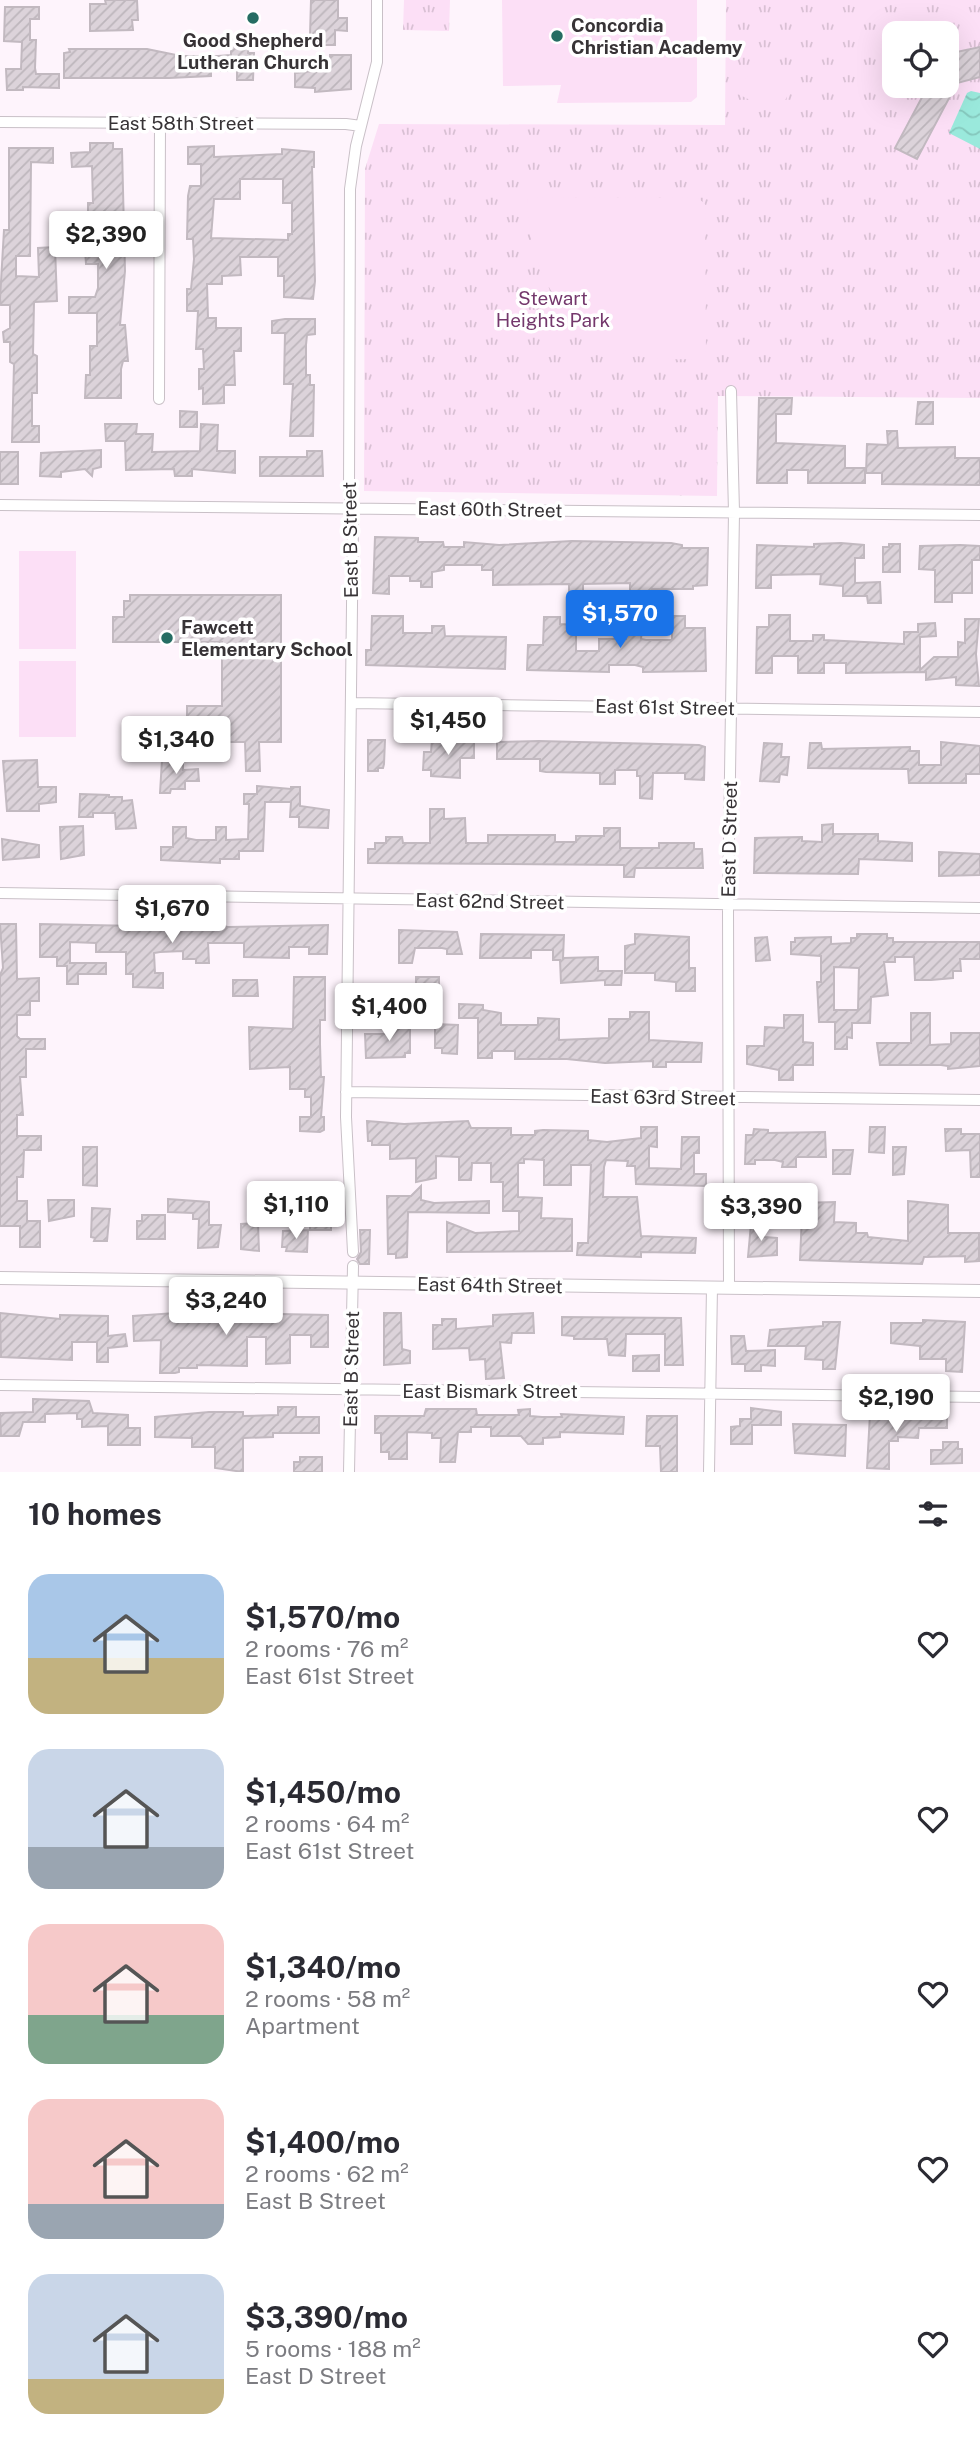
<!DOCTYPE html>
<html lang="en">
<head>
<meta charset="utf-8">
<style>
  body { margin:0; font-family:"Public Sans",sans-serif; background:#f7f7f7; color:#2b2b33; height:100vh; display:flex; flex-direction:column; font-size:26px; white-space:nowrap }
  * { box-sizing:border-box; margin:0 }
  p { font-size:23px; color:#7c7c81 }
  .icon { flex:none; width:38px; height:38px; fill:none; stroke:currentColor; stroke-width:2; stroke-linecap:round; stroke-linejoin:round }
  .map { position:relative; height:1472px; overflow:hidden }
  .panel { display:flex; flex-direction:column; background:#fff; flex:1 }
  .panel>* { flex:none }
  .fabs { position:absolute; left:882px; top:21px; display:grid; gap:14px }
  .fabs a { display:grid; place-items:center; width:77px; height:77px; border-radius:14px; background:#fff; box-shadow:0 7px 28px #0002; font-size:35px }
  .price { position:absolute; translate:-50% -60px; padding:0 16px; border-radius:7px; background:#fff; color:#222; font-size:23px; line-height:46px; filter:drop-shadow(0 2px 4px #0008) }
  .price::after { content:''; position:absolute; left:50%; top:42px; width:21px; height:16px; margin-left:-10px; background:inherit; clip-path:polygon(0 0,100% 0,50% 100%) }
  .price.selected { background:#1a73e8; color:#fff }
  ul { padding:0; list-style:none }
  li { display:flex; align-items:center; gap:21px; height:175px; padding:0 28px }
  li span { display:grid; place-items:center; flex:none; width:196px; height:140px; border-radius:21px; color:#555 }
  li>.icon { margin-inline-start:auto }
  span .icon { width:84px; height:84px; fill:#fffc; stroke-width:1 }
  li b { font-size:30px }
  h2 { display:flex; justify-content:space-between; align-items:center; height:84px; padding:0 28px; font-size:30px }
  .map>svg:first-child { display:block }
</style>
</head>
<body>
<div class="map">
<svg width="980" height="1472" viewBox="0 0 980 1472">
  <defs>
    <pattern id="grass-tufts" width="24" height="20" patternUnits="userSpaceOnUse" patternTransform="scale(1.75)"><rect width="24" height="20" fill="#fcdff6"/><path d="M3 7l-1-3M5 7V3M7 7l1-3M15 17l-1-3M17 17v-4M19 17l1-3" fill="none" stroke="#d9c0d4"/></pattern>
    <pattern id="water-waves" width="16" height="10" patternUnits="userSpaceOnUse" patternTransform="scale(1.75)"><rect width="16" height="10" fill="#9ae9dc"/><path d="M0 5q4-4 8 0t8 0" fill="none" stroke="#85c8bd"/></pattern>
    <pattern id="building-hatch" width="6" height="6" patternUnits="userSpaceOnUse" patternTransform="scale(1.75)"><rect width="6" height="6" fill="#dcd3da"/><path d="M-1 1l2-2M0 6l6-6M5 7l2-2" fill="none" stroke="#bdb6bc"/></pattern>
  </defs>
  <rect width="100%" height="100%" fill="#fef4fc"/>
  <!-- grass -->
  <path fill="url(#grass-tufts)" fill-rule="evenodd" d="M404 0H450L449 31 403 30Z
    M726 0H980V398L718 396 717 496 364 491 365 169 379 124 725 125ZM894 33H947V86H894Z"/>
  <!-- garden -->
  <path fill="#fcdff6" d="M502 0H697V97L691 102 557 103 561 85 503 86Z
    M755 61 795 81 778 114 738 94Z
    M527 197 698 198 705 204 706 359C673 359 631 362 601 343 550 311 528 255 527 197Z
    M19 551H76V649H19Z
    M19 661H76V737H19Z"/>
  <!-- water -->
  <path fill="url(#water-waves)" d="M971 91 980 93V149L949 133 967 93Z"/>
  <!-- building -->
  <path fill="url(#building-hatch)" stroke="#c2b9c0" stroke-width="2" fill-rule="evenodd" d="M105 0H137L138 20H132L133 30 90 31V4H106Z
    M311 0H338V18H347V31L335 30V45H318V36H310Z
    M5 7H39V19H30V40H36L35 68 36 74H59V88L23 87V90H7L6 69H21L22 42 4 41Z
    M231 39H249L248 53H254L253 80H237V71H211V76L169 78H64V53L70 52 69 49H147L181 56H218L231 55Z
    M980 47V77L957 83 917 159 895 148 928 86H947V54Z
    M330 55H351V89L315 92V88L295 87V73L330 69Z
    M90 143H113V149H122L125 271 120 325H125L128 361H123L121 369V398H85L86 375H90V346H97V313H69V297H95L98 288V264H86L85 249H104V219H88V203H93L92 166 72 167 71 153 90 152Z
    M214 146V157L282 154V149L314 152V167H312L315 281 313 299 284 297V276H278V257H240L241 275 222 276V284H207L208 318H216V328H241V351H234L235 385H224V403L203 404V388L199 389V369H204L203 349H196L198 311H187V289H191L194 259 193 239H187L188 196 190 186H201V164H188V147ZM240 179H283V203H292V234H288V240L211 238 214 199H240Z
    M9 148H53V163L31 162 30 256H16V276L39 277 38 248 55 247 57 301 34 302 33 354 37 356V393H32V426H39V442H12L14 364 10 362V342H4L3 332 10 328V305H1L0 299 4 230H9Z
    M285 319H315V334L307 335 306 345V375H310V385H314L313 436H290L293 384H284L285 333H272V321Z
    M759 398H792L791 414H776V443L845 446V468H865V483H808V470H787V483H757Z
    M918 402H933V424H916Z
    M180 411 197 412V427H180Z
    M105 424H137L136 434H153L152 452 200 451 201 424 218 425 217 451H235V473L192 469V476H175L174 469 126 470 125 441H106Z
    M887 431H897L898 448 955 447V458H980V485L882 484V473H866L867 444 888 445Z
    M101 450V467L93 469 92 476 85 469 61 472V477L40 476 41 453Z
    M307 451H322L323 476H260V457H307Z
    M0 452H18V484H0Z
    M375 537 418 538V542H443L444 547H464V542L499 545 572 541 671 543 682 545V548H708L707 585 693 586V589H652V597H630V583L583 584V600H569V584L493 585V570H482V565H444V570L432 572V587H421V581H410V576H389V594L373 593Z
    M841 543 864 545V558H855V583L880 582 881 603H868L867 596H843V586L820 584 821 574 771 575V588H756L757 545 814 547V544Z
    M889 544H900V572H883V547H889Z
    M960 545 980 546V560H972V593H952V602H935V570L919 569 920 546Z
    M130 595H281V742H259L260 771H246L245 742H222V730H187V706H222V642H113V617H124V601H130Z
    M769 615H790V641H813V635H824V640L904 644V632H918V624L935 623 936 636 920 637V670L934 657H958V642L965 643V619H979L976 654 979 686 956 685V677L926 680V672L846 673V663H824V673H798V656H772V673H756L757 627H769Z
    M372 616H403V633H432V626H444L445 636 506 637 505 669 366 665V650H371Z
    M672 616H685V628H705L706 671 643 672V667L635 665H609V672L527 670 528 645H543L544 617H560V624L576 625V651H599V639H626V629H642L641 639 646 640H672Z
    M459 739 474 740V758H460V778L431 776V770H423L424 752H431L432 740Z
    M368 740H385L384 764 383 768H378V771H368Z
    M539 741 699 745 705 747 704 780 685 779V773H653L652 799 640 798V776H637V770H615V784H600V773L546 772 540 771V759H497V742Z
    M941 742 980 746V774H966V783H909L908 769 808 768 810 743H821L822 749 910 747V751H919V765H941Z
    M764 743 782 744 781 757H789L787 775 780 774 779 782 760 781Z
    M37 760 38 787H56V802L39 804V811H7L3 761Z
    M162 760H183V770L198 769 199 781H185V789H171L170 793H160Z
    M257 786 291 789V787H300V806L329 810 328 828 299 827V817H290L291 802H265L263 851H239V859H220V863L161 860V847H173V827H186V838L196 840H216V827H226V840L248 839 249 804H244V794H257Z
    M80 794 109 795V797H122V801L132 800 136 828 116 829 115 813H93V817H79Z
    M430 809H444V819L465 818 466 843H488V835H555V842H576V836H604V828H620V848H659V843H694V849H702L703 868H635L634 877H624V865L368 863V849H375V843H386V837H402L403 843H430Z
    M833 824V834H878V841L912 843V861L859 859 858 874 754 873 755 838 802 837V841L822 842V825Z
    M83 826 84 855 61 859 60 827Z
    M2 839 39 845V857L3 860Z
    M939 852 980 854V875L939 876Z
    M216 921V925L228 927 328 925 327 954H309V947H289V958L244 957V943H208L209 963H196V959H183V951L160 952 154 953 155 973H163V988L133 987V974H126V952H96V943L70 942V963H106V974H78V984H67V966H57V957H40V924L138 926Z
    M0 924H16L17 979 39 978V1001H30V1015H17V1036L20 1039H45V1049H26V1077H20L23 1115H17V1136H41V1150H24L23 1177H17V1201H27V1221H40V1247H20V1226H0V975L3 968Z
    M399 930 457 932 462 954H447V949L442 948H415L412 963H399Z
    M481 934 564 935 563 958 598 957V971H622L621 985H605V980L561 983 560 960H553V950H531V958H480Z
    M635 934 689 937V968H695V991H676V982L655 980V973H625V946L635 944Z
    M857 934H887V938H893V942H980V959H960L961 971H953V978L931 980H915L914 957H895V962H884L888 995 871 997 870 1023H852V1038L847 1037V1049H835V1022H819L817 982H821V956L791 954V942H795V938L831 937V944L851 943V938H857ZM834 967 859 968 858 1010H834Z
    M767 937 770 960 756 961 755 938Z
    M294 977H325V1020H320V1044L321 1077H324L321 1117H324V1130L320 1132 300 1131V1117H311V1097H305V1089H290V1067L250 1069 249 1027 293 1029Z
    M416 977H439V991H416Z
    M233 980H257L258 996H233Z
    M459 1004 483 1005V1010L501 1013V1025H538V1018L559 1019V1040L609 1038V1019H630V1012H649V1040L702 1043 701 1062H666V1067H653V1061L605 1063 567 1059H515V1051H492V1058H478V1018H459Z
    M911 1013H930V1045L951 1044V1033H980V1066L948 1069V1066L941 1065H880L877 1043H911Z
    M784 1015H803V1042L813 1043V1065H793V1080H779V1070L747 1064V1046H764L765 1027 784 1028Z
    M435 1024 458 1025 457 1054 442 1053V1048H435Z
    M392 1025H410V1053H405V1057L366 1058 365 1034H393Z
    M367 1121 404 1124 468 1121 471 1128H511V1135H535V1131L543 1130 588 1131V1140L607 1142 641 1138V1127H657V1147L649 1146V1168L681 1169 682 1137H699V1153H694V1174H706V1186L636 1184 635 1166H627L628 1161 606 1160 604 1167 603 1197H637L641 1236 696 1238 695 1253 641 1252V1257L577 1255 578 1243H588L591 1165H571V1185H544V1160L524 1159V1163H518V1197L542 1198 541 1218 572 1219V1251L447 1252V1222L475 1233 519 1231V1211H503V1182H491V1163H472L471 1180H459V1157L436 1156V1178L416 1182V1158L390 1159V1145H372V1141H368Z
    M870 1127H885L884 1153 869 1152Z
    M754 1129 768 1130V1133L825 1132 826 1157H796V1167H782L783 1162 775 1160H755V1164H745L746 1135H753Z
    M945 1129H961V1134H980V1177H971L970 1150 946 1151Z
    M83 1147H97V1186L83 1185Z
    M893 1147H906L904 1174 893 1175Z
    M833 1150H853L850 1174H833Z
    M421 1186V1200L434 1203 489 1201V1213L408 1212 407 1257 396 1258V1254H388L387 1196H411Z
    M168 1199 209 1202V1225H221L218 1247 198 1248 199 1219H193V1213L168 1212Z
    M48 1200H74V1216L49 1221Z
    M908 1201 948 1205V1233H979V1261L965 1262V1256L924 1257 922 1264 800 1260 802 1215H797L798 1203 835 1202 834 1222 856 1223V1233H867L868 1237 908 1241Z
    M92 1208 110 1209 107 1241H94L95 1238 91 1237Z
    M310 1211H331V1230H310Z
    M142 1215H165V1239H137V1221H142Z
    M258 1223 259 1251 241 1249V1224Z
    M751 1224H764V1237L777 1238V1255L748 1257Z
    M308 1230 307 1252 286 1251 287 1247H282L283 1231Z
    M360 1230H370L369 1264H360L357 1259 361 1252Z
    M220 1307H236V1313L328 1315V1347H311V1335H290V1363L266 1364V1337H247V1366L197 1365V1368H179V1372L175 1373H160L161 1340 134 1341 133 1316 175 1313V1316L203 1317V1314H220Z
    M0 1313 60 1319V1315L108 1316V1336L125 1334 127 1346 108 1348V1362H97V1342H72V1360L1 1357Z
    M384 1313H401L402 1349 410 1351V1363L384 1365Z
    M533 1313 534 1333H512L511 1343 500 1342 504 1378 486 1379 485 1359 470 1360 469 1348 433 1349V1325H442V1319H456V1329L493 1326V1315Z
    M562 1317 681 1318 683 1365H665V1334H626L625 1356 609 1355 607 1339H574V1336L562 1335Z
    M923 1320 965 1322 962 1372 946 1371V1359H920V1346L891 1343V1323H923Z
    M823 1322H840L835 1369H823V1360L805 1359 806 1346H768L770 1330 823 1326Z
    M731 1336H744L746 1351 775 1350V1366L761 1365V1371H745V1364H732Z
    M659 1355V1371H633V1356Z
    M33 1399 89 1401 93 1413 128 1415V1428H140V1445H108V1426L82 1427V1419H77V1413L45 1414V1422H23L19 1436H1L0 1413 33 1412Z
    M278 1407H296V1417H319V1433H273V1437L243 1438V1472L215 1468V1447H192V1438L155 1437V1417L209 1412H243V1416L278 1415Z
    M751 1408 781 1412V1425H752V1444H731V1427L740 1426V1419H751Z
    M426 1409H476L477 1415H519L518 1410 530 1409V1416L542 1417H562L561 1414 624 1417 623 1434 560 1432V1437L543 1438V1444H528L521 1436H491V1427H471V1432H458L455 1462H440L441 1438H432V1433L407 1432V1459H389V1452H381V1433H375V1416H424Z
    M928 1411 947 1415V1428H919L918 1438 898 1437V1441H889V1469L867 1468 870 1414 919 1416 928 1415Z
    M647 1416H677V1472H661L660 1446H646Z
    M793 1424 846 1425 845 1456 795 1453Z
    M943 1442H958V1449H962V1463L931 1464V1450H943Z
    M300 1457H322V1472H294V1462H300Z"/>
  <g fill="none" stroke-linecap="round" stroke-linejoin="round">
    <defs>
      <path id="minor" d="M0 122 346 124 361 126
        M159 399 160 123
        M0 505 980 515
        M351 703 980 712
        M0 893 980 908
        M346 1092 980 1100
        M353 1252 346 1117 353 520 349 490 350 189 356 146 377 62V0
        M729 1287 728 905 734 512 731 391
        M0 1385 980 1397
        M349 1472 353 1266
        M709 1472 712 1287"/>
      <path id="tertiary" d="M0 1278 980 1291"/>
    </defs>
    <!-- minor casing -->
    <use href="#minor" stroke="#c9c0c7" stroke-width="12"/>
    <!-- tertiary casing -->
    <use href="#tertiary" stroke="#c9c0c7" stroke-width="14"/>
    <!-- minor -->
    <use href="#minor" stroke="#fff" stroke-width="10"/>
    <!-- tertiary -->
    <use href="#tertiary" stroke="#fff" stroke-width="12"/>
  </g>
  <!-- markers -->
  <g fill="#256d63" stroke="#fff" stroke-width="2.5">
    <circle cx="253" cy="18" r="7"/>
    <circle cx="557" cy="36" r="7"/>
    <circle cx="167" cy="638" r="7"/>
  </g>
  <g text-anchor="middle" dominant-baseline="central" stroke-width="7" stroke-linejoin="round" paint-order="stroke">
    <!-- poi labels -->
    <g font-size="19" font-weight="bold" fill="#373336" stroke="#fff" text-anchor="start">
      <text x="571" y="25">Concordia<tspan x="571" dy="22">Christian Academy</tspan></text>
      <text x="253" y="40" text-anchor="middle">Good Shepherd<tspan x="253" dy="22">Lutheran Church</tspan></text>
      <text x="181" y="627">Fawcett<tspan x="181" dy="22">Elementary School</tspan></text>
    </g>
    <!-- street labels -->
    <g font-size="19" fill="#373336" stroke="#fff">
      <text x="181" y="123">East 58th Street</text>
      <text transform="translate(490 509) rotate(1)">East 60th Street</text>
      <text transform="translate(350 540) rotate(-91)">East B Street</text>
      <text transform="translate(665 707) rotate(1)">East 61st Street</text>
      <text transform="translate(729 839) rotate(-89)">East D Street</text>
      <text transform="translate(490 901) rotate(1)">East 62nd Street</text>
      <text transform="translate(663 1097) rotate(1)">East 63rd Street</text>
      <text transform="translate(490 1285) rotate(1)">East 64th Street</text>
      <text transform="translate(351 1369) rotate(-89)">East B Street</text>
      <text x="490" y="1391">East Bismark Street</text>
    </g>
    <!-- park labels -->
    <g font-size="19" fill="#74386c" stroke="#fff">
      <text x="553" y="298">Stewart<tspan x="553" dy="22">Heights Park</tspan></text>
    </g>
  </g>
</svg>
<div class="fabs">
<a><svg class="icon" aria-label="locate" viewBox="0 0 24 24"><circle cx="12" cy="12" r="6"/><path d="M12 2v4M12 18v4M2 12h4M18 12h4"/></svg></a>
</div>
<b class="price" style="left:106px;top:271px">$2,390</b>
<b class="price selected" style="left:620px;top:650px">$1,570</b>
<b class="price" style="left:448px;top:757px">$1,450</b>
<b class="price" style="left:176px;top:776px">$1,340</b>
<b class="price" style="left:172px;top:945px">$1,670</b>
<b class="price" style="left:389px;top:1043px">$1,400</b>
<b class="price" style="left:296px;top:1241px">$1,110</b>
<b class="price" style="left:761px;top:1243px">$3,390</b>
<b class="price" style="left:226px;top:1337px">$3,240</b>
<b class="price" style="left:896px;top:1434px">$2,190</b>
</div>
<section class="panel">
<h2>10 homes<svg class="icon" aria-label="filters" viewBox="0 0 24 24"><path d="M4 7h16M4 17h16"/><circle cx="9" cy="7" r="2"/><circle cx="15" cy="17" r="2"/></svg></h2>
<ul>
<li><span style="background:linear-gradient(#a9c7e8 60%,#c2b280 0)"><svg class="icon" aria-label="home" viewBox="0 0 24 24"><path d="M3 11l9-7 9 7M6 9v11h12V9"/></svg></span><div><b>$1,570/mo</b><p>2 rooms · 76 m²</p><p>East 61st Street</p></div><svg class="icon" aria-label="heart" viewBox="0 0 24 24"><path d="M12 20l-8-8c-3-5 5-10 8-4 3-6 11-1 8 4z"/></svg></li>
<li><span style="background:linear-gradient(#c9d6e8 70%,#9aa5b1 0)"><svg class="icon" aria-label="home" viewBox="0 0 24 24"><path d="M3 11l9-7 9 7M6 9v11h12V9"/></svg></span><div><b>$1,450/mo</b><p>2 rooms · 64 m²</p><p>East 61st Street</p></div><svg class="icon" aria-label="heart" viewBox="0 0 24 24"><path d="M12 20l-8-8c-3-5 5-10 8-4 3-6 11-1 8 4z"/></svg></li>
<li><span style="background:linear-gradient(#f6c9c9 65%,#7fa58c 0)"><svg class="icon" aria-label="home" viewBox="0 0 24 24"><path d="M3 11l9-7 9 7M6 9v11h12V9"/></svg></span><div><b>$1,340/mo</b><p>2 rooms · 58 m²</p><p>Apartment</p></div><svg class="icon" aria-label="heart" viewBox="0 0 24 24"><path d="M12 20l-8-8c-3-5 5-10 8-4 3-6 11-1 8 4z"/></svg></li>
<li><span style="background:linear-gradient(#f6c9c9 75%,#9aa5b1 0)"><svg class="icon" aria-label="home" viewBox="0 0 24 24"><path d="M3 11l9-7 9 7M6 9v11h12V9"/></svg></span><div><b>$1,400/mo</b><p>2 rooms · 62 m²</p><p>East B Street</p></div><svg class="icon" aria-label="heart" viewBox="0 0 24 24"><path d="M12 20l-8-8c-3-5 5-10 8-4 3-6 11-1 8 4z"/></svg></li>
<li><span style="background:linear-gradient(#c9d6e8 75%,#c2b280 0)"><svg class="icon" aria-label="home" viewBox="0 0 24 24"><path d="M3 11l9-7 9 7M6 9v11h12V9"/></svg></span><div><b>$3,390/mo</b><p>5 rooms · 188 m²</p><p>East D Street</p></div><svg class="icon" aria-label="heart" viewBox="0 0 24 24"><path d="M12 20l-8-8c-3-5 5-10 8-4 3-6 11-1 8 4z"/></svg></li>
</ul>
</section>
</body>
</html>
